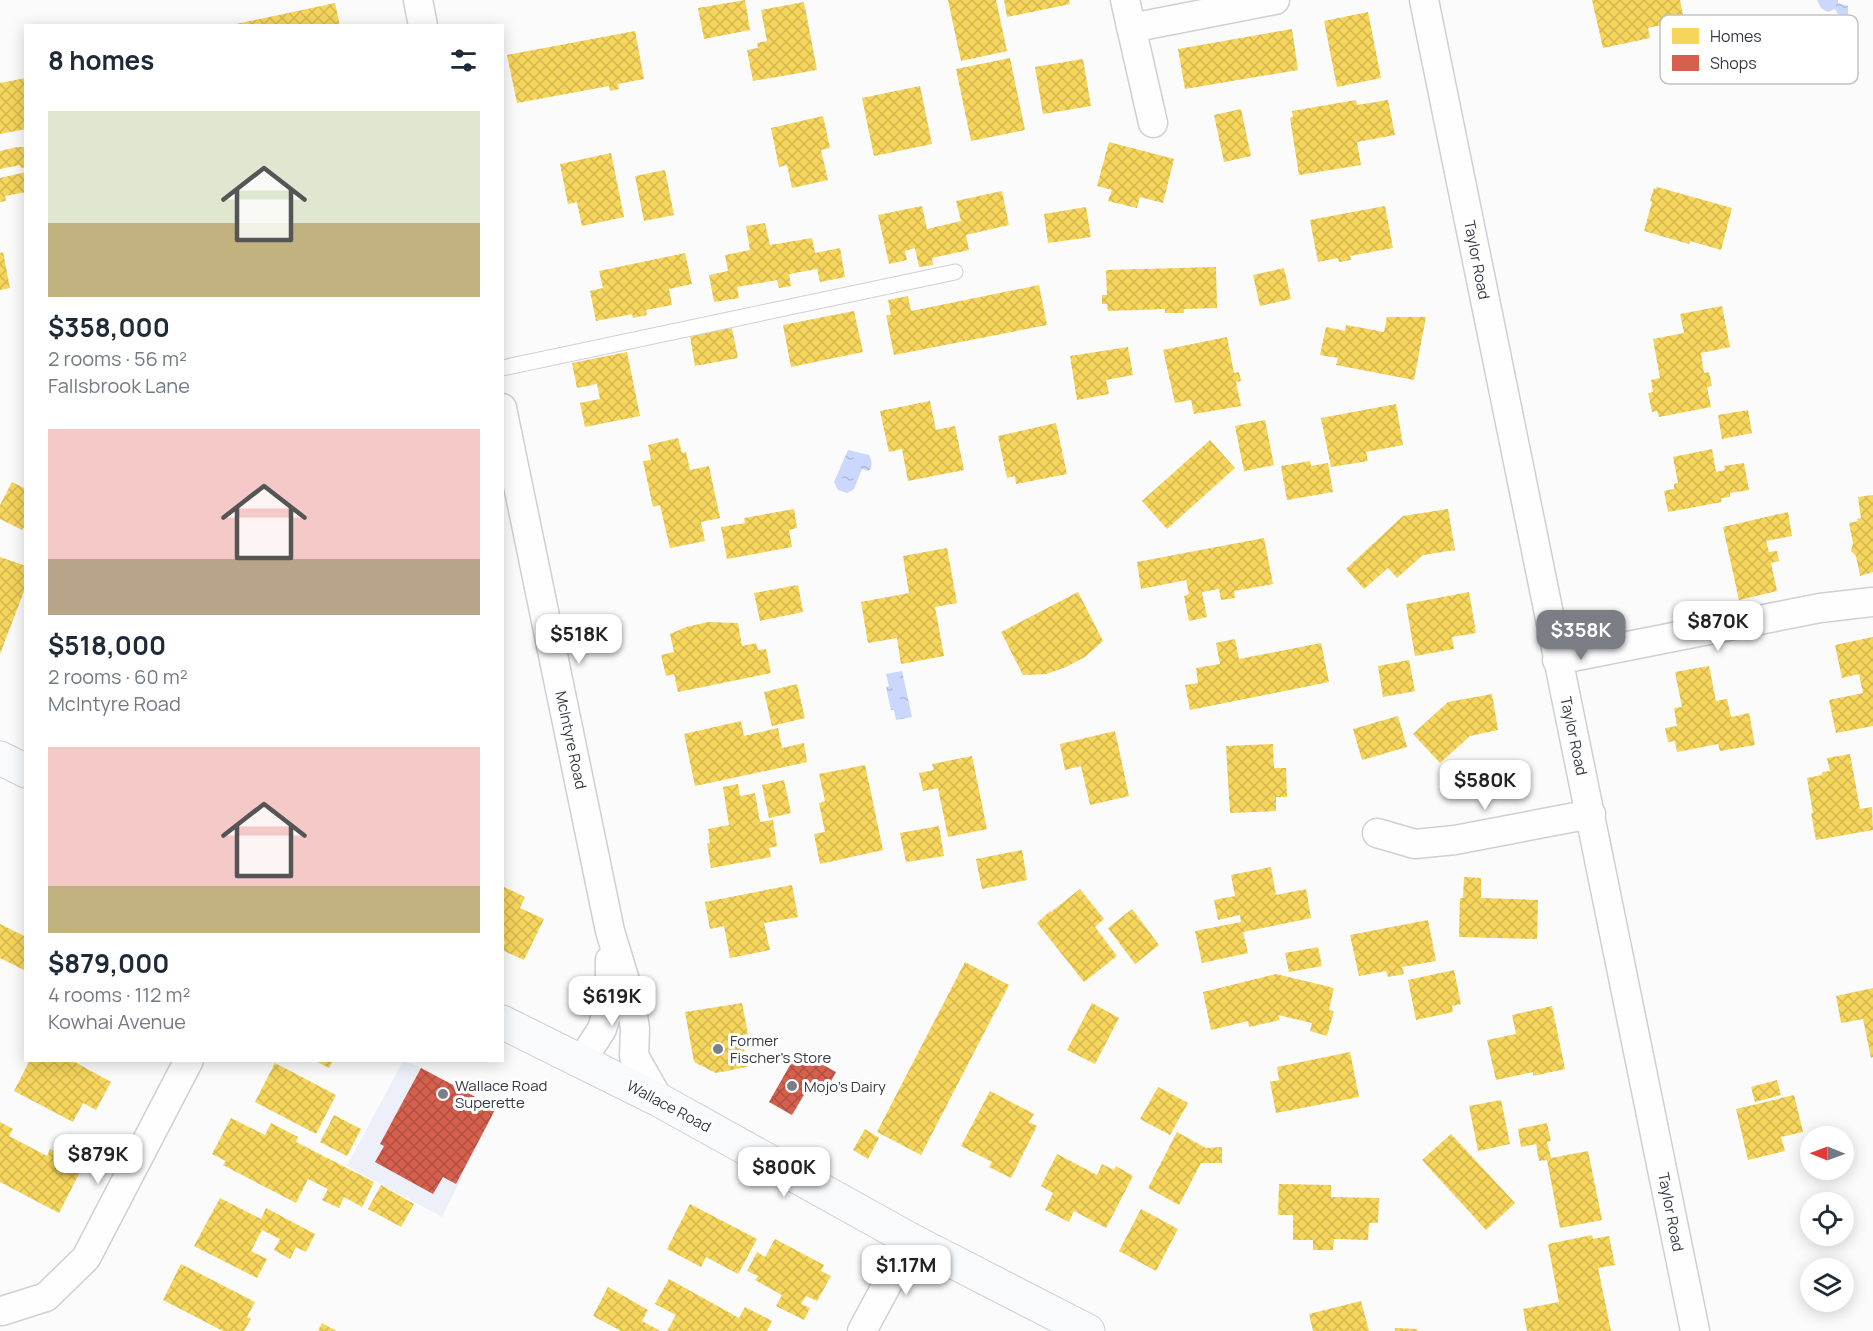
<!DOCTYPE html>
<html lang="en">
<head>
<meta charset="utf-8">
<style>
  body { margin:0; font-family:Manrope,sans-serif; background:#f2f2f3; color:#1f2937; height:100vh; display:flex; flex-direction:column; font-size:22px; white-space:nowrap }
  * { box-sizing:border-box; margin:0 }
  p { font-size:20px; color:#747a83 }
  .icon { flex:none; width:33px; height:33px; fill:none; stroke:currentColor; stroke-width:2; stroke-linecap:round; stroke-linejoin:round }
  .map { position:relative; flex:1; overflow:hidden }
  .panel { position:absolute; left:24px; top:24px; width:480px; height:1038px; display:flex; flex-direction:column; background:#fff; border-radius:0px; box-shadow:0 3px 15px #0003 }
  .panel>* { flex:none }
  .needle { width:39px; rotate:271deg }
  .tools { position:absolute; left:1800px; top:1126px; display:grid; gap:12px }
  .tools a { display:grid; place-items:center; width:54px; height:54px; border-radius:50%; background:#fff; box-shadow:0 3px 15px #0003; font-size:30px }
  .price { position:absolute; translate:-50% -51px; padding:0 14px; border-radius:12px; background:#fff; color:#222; font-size:20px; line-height:39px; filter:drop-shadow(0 2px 3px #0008) }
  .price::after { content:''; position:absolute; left:50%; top:36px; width:18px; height:14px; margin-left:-9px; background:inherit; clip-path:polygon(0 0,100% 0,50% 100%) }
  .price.selected { background:#7b7e84; color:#fff }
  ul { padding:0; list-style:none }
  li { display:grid; align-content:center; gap:12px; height:318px; padding:0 24px }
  li span { display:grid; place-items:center; height:186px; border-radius:0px; color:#555 }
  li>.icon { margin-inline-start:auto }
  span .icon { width:108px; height:108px; fill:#fffc; stroke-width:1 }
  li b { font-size:26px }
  h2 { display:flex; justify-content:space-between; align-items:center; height:72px; padding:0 24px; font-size:26px }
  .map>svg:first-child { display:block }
</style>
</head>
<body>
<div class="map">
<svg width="1873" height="1331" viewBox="0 0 1873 1331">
  <defs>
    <pattern id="water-ripples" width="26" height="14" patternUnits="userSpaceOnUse" patternTransform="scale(1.5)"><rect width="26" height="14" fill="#cbd7fc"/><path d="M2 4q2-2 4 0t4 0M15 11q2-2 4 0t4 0" fill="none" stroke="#afb9d9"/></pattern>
    <pattern id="homes-cross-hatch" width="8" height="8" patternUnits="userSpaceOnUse" patternTransform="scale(1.5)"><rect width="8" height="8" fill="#f6d55c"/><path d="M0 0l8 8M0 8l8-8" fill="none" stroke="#d4b851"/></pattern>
    <pattern id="shops-cross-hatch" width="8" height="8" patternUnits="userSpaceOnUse" patternTransform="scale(1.5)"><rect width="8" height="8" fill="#d6604d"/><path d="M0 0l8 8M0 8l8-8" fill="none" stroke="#ae5042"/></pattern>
  </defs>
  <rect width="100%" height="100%" fill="#fbfbfb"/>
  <!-- built -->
  <path fill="#edf0f8" d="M403 1061 418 1066 496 1108 442 1217 347 1166Z"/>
  <!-- water -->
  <path fill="url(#water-ripples)" d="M1817 0H1838V3L1848 6V15L1840 17 1835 9 1828 12 1821 8Z
    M848 450 869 455C872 460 873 469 868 471L862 469 854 489 847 493 838 490 834 482Z
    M902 671 912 717 896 720 894 710H891L886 687 889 686 886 674Z"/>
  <!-- homes -->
  <path fill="url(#homes-cross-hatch)" d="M745 0 750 30 704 39 698 8Z
    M948 0H996L1007 51 961 61Z
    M1004 0H1069L1070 4 1007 17Z
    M1592 0H1680L1684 20 1648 28 1650 38 1603 48Z
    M804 2 817 70 753 81 747 50 758 48 757 43 767 41 761 10Z
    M335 3 340 26H236V24Z
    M1368 12 1381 78 1337 87 1324 21Z
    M1292 29 1298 70 1185 89 1178 49Z
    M635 31 644 79 618 84 619 89 610 91 609 86 517 103 507 55Z
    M1010 58 1025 130 971 141 956 69Z
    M1083 59 1091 106 1043 114 1035 67Z
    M26 78V129L0 134V83Z
    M920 86 932 144 874 156 862 98Z
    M1356 100 1357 105 1388 100 1395 135 1357 142 1361 165 1299 175 1290 118 1293 117 1292 111Z
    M1241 109 1251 156 1224 162 1214 115Z
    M823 116 830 148 821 150 828 180 792 188 787 165 779 167 771 128Z
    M1109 142 1174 159 1163 203 1140 197 1137 208 1108 201 1112 190 1097 186Z
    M17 147H26V167L21 168 20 165 0 169V151Z
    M611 153 624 217 582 226 577 202 568 204 560 164Z
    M665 170 674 215 644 221 635 176Z
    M26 172V192L5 196 6 201 0 202V178Z
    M1657 187 1732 208 1721 250 1690 241 1689 244 1644 231 1652 202 1650 201 1654 188 1656 189Z
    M1002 191 1009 225 966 235 969 250 932 258 933 265 919 267 915 248 905 251 907 260 889 264 878 215 922 206 927 229 961 221 956 201Z
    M1385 206 1393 248 1350 256 1351 260 1339 262 1338 258 1318 262 1310 220Z
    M1086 207 1091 237 1048 243 1044 214Z
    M765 223 770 245 812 238 815 253 840 248 845 277 820 282 817 269 789 274 791 286 779 288 777 280 737 287 739 298 714 302 709 275 728 271 725 255 750 250 746 226Z
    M3 252 10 288 0 290V253Z
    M685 253 692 284 669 289 672 305 646 310 647 315 633 318 632 314 596 321 590 291 603 288 599 271Z
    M1216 267 1217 308 1184 309V313H1165V309L1108 311 1107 304H1102V295H1107L1106 270Z
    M1284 268 1291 299 1260 306 1253 275Z
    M1039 285 1047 325 894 355 886 315H891L888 300 908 296 911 311Z
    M1722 306 1730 347 1701 353 1704 373 1709 372 1712 386 1707 387 1711 407 1659 417 1657 411 1652 412 1648 393 1653 392 1651 380 1660 378 1653 339 1684 333 1680 314Z
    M854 311 863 352 791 367 783 325Z
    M1387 317H1426L1414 380 1336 365 1338 358 1320 355 1326 327 1345 331 1346 325 1384 332Z
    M732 328 738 358 695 366 690 336Z
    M1227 337 1234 373 1239 372 1241 381 1236 382 1241 406 1194 414 1191 400 1175 403 1163 350Z
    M1128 347 1133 375 1106 380 1109 394 1077 400 1070 356Z
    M627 352 640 416 585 427 580 403 600 399 597 384 577 388 572 363Z
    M930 401 936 430 955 426 964 470 908 481 902 449 889 452 880 411Z
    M1396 404 1403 445 1366 452 1368 461 1331 467 1321 418Z
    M1748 410 1752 433 1722 439 1718 415Z
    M1265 420 1274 465 1244 471 1235 426Z
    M1056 423 1067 474 1016 484 1015 476 1007 478 998 436Z
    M678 438 682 453 686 452 690 470 709 466 720 518 701 522 705 541 670 548 660 505 653 507 643 461 651 460 648 445Z
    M1210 440 1235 468 1167 529 1142 501Z
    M1712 449 1716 472 1725 470 1724 466 1744 463 1749 490 1730 493V497L1721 498 1722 502 1668 512 1664 491 1674 489V484L1678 483 1673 457Z
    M1310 461 1311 466 1328 463 1333 492 1287 500 1281 466Z
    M12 482 26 489V524L22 530 0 519V505Z
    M1873 495V572L1860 576 1856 556 1851 551 1853 543 1849 523 1858 521 1857 519 1861 518 1858 497Z
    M794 509 797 528 789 530 792 547 727 559 721 527 745 523 744 518Z
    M1448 509 1455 550 1423 555 1397 578 1388 568 1364 589 1346 569 1403 516Z
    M1788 512 1792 536 1766 541 1769 552 1777 551 1779 561 1771 563 1777 591 1739 600 1723 527Z
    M1264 538 1273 584 1234 591 1235 598 1221 600 1219 589 1202 592 1207 617 1189 621 1184 596 1189 594 1186 580 1141 589 1137 562Z
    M947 548 957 603 935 607 944 656 901 664 897 638 868 643 861 602 909 593 903 556Z
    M0 557 26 566V586L0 654Z
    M798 585 803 612 760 621 754 593Z
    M1078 592 1103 641 1085 657 1066 667 1046 674 1023 675 1001 632Z
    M1469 592 1476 633 1452 637 1454 649 1415 656 1406 604Z
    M708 622 738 623 742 646 756 643 758 650 766 649 771 673 678 692 674 674 666 676 661 655 674 652 670 634 686 627Z
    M1873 637V726L1836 733 1829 700 1863 693 1859 674 1842 678 1835 645Z
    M1235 639 1239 659 1321 643 1329 682 1190 710 1185 685 1198 683 1196 668 1220 664 1216 643Z
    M1409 660 1415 691 1383 697 1378 666Z
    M1709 666 1716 701 1727 699 1731 717 1749 713 1755 745 1720 751 1718 744 1677 752 1675 741 1668 742 1665 728 1677 726 1674 708 1682 707 1675 672Z
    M797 684 805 718 772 726 764 692Z
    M1492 694 1498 730 1470 736 1440 763 1413 734 1448 702Z
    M1398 716 1407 747 1362 760 1353 729Z
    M741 721 744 736 778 728 782 748 804 743 807 762 695 786 684 734Z
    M1115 731 1129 796 1090 805 1081 766 1065 770 1060 744Z
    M1273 744 1274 768H1286L1287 797H1276V811L1230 813 1226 746Z
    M1850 754 1860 809 1872 807 1873 830 1816 840 1811 813H1813L1807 778 1822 775V772L1830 771 1827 758Z
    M972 756 987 829 948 837 938 788 923 791 919 773 934 770 932 764Z
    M865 765 883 850 820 864 814 834 825 832 819 803 825 801 819 774Z
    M784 780 791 813 769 818 762 785Z
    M738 784 740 796 755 793 760 822 773 820 777 846 769 848 771 857 711 868 707 843H710L708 829 729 825 723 787Z
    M939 826 944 856 906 862 900 833Z
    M1022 850 1027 880 982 889 976 859Z
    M1271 867 1276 895 1306 889 1311 918 1243 932 1248 953 1202 963 1195 931 1241 922 1240 915 1218 920 1214 900 1235 896 1231 875Z
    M1464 877 1481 878V898L1538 900 1537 939 1459 937 1460 898H1463Z
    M792 885 798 917 764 923 770 950 730 958 724 926 710 929 705 902Z
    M502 886 525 897 520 908 544 919 524 960 502 950 505 942 502 940Z
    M1080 889 1104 919 1095 927 1117 956 1084 982 1037 923 1050 911 1051 912Z
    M1132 909 1159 945 1135 964 1108 928Z
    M1428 920 1436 961 1402 967 1404 974 1388 977 1386 971 1359 976 1350 935Z
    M0 924 26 937V971L0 958Z
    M1318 947 1322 966 1289 972 1285 953Z
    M965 962 1009 985 921 1155 877 1132Z
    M1454 970 1461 1004 1452 1006 1453 1012 1416 1020 1408 980Z
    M1276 974 1334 988 1329 1010 1334 1011 1327 1036 1310 1031 1312 1023 1278 1015 1280 1020 1249 1027 1248 1021 1211 1030 1203 992Z
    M1873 988V1057L1871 1058 1863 1019 1841 1023 1836 996Z
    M742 1003 748 1034 742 1035 747 1067 716 1073 694 1062 685 1012Z
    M1092 1003 1119 1018 1095 1064 1067 1050Z
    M1552 1006 1565 1069 1533 1076V1072L1496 1080 1487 1040 1516 1034 1512 1015Z
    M1350 1052 1359 1097 1276 1113 1270 1082 1279 1080 1277 1067Z
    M30 1060H71L111 1082 96 1110 83 1103 73 1122 14 1091Z
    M314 1060H333L329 1068Z
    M275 1063 336 1095 316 1134 255 1102Z
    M1777 1080 1781 1095 1755 1102 1751 1087Z
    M1158 1087 1188 1103 1170 1135 1140 1119Z
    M990 1091 1034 1114 1029 1122 1037 1126 1011 1178 989 1167 992 1162 961 1146Z
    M1794 1095 1803 1132 1781 1137 1785 1151 1748 1160 1736 1109Z
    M1501 1100 1510 1144 1478 1151 1469 1106Z
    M334 1115 361 1129 347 1156 320 1142Z
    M231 1118 265 1135 271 1123 298 1137 296 1142 374 1182 362 1207 344 1197 339 1208 322 1200 328 1189 308 1179 296 1203 223 1165 226 1161 212 1154Z
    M0 1122 13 1129 9 1136 47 1156 50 1149 83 1166 59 1213 0 1182Z
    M1547 1123 1551 1141 1547 1142 1551 1158 1588 1151 1602 1220 1560 1228 1547 1160 1539 1161 1536 1144 1521 1147 1518 1129Z
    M865 1129 879 1138 868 1159 853 1150Z
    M1177 1132 1206 1148 1222 1147V1163H1201L1179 1205 1148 1188Z
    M1451 1134 1515 1203 1486 1230 1422 1160Z
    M1057 1154 1097 1175 1102 1164 1114 1170 1116 1166 1133 1176 1106 1228 1074 1211 1069 1222 1045 1210 1053 1193 1041 1186Z
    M1279 1184 1331 1185V1197L1379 1198 1378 1223H1369L1368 1240 1334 1239 1333 1250H1313V1240H1293V1215H1278Z
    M381 1185 414 1204 401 1227 368 1209Z
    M220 1198 261 1219 266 1208 315 1234 306 1252 296 1247 290 1259 274 1250 280 1239 262 1230 251 1251 267 1259 257 1278 194 1246Z
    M690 1204 757 1239 738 1274 706 1257 701 1267 667 1249Z
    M1141 1209 1178 1229 1156 1271 1119 1251Z
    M1592 1235 1593 1239 1609 1236 1615 1265 1598 1268 1611 1331H1527L1523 1309 1559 1302 1548 1244Z
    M775 1239 824 1265 821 1271 831 1276 817 1301 806 1296 801 1304 810 1308 804 1320 776 1306 782 1295 755 1280 758 1276 747 1271 757 1252 765 1257Z
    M181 1264 255 1302 247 1317 251 1319 244 1331H223L163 1300Z
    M669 1279 739 1318 745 1307 772 1321 767 1331H667L676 1315 655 1304Z
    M608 1287 648 1310 642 1321 660 1331H621L593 1316Z
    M1361 1301 1369 1331H1313L1309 1314Z
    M322 1323 336 1331H318Z
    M1395 1328 1417 1329V1331H1395Z"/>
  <!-- shops -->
  <path fill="url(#shops-cross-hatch)" d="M798 1051 836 1072 823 1096 808 1088 792 1115 769 1102Z
    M421 1068 496 1108 456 1184 443 1177 433 1194 375 1162 384 1146 380 1144Z"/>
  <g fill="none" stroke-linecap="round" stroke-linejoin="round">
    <defs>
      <path id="lane" d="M502 368 955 272"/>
      <path id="street" d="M418 0 423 26
        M1125 0 1153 123
        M1424 0 1695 1331
        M1131 28 1275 0
        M502 408 610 931 630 997 635 1029 634 1056 659 1100
        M1557 660 1820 608 1873 602
        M1377 833 1415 844 1455 840 1591 814
        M582 1060 602 1029 610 1002V960
        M2 1311 46 1297 86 1258 189 1060
        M862 1331 911 1240"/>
      <path id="secondary" d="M0 758 26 771
        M502 1022 659 1100 911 1240 1088 1331"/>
    </defs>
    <!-- lane casing -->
    <use href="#lane" stroke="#ced0d5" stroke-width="17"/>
    <!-- street casing -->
    <use href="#street" stroke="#ced0d5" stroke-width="31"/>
    <!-- secondary casing -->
    <use href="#secondary" stroke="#ced0d5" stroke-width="35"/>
    <!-- lane -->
    <use href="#lane" stroke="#fefefe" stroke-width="15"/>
    <!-- street -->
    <use href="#street" stroke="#fefefe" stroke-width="28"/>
    <!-- secondary -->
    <use href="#secondary" stroke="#f9fafc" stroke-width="33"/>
  </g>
  <!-- markers -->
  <g fill="#7b7e84" stroke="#fff" stroke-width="2">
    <circle cx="718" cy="1049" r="6"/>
    <circle cx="792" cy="1086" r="6"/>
    <circle cx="443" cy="1094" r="6"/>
  </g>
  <g text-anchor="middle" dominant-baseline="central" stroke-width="6" stroke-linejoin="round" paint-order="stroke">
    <!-- street labels -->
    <g font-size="15" fill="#363a44" stroke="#fff">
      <text transform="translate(1477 260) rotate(79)">Taylor Road</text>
      <text transform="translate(1574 736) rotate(78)">Taylor Road</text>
      <text transform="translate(571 740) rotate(78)">McIntyre Road</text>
      <text transform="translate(669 1106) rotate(28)">Wallace Road</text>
      <text transform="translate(1671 1212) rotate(79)">Taylor Road</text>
    </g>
    <!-- poi labels -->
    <g font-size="15" fill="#363a44" stroke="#fff" text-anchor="start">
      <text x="730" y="1040">Former<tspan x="730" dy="17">Fischer's Store</tspan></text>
      <text x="455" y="1085">Wallace Road<tspan x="455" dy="17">Superette</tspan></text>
      <text x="804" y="1086">Mojo's Dairy</text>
    </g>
  </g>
  <!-- legend -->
  <rect x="1660" y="15" width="198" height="69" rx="9" fill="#fff" stroke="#c3c4c7" stroke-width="1.5"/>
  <rect x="1672" y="28" width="27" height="16" fill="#f6d55c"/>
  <rect x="1672" y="55" width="27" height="16" fill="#d6604d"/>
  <g font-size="16" fill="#363a44">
    <text x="1710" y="42">Homes</text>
    <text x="1710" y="69">Shops</text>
  </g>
</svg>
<div class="tools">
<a><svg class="needle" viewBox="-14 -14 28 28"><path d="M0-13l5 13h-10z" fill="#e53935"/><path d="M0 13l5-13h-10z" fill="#747a83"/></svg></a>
<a><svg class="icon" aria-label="locate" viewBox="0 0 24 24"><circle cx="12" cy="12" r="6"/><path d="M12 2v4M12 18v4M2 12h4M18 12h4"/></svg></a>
<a><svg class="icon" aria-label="layers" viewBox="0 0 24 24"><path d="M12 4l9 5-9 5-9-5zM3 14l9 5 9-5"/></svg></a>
</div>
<b class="price" style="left:1718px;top:652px">$870K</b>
<b class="price selected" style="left:1581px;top:661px">$358K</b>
<b class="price" style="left:579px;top:665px">$518K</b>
<b class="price" style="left:1485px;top:811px">$580K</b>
<b class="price" style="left:612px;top:1027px">$619K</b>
<b class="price" style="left:98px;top:1185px">$879K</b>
<b class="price" style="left:784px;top:1198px">$800K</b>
<b class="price" style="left:906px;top:1296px">$1.17M</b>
<section class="panel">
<h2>8 homes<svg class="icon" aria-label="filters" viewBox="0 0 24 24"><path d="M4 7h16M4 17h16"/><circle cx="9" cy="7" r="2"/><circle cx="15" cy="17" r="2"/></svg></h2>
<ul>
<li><span style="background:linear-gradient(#dfe7d0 60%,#c2b280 0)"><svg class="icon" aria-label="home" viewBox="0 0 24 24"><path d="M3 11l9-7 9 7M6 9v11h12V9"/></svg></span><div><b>$358,000</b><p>2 rooms · 56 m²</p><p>Fallsbrook Lane</p></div></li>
<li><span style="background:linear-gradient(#f6c9c9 70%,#b9a48a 0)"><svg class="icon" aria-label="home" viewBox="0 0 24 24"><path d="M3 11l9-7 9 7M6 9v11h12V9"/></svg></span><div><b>$518,000</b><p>2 rooms · 60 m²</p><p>McIntyre Road</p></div></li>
<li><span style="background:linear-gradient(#f6c9c9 75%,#c2b280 0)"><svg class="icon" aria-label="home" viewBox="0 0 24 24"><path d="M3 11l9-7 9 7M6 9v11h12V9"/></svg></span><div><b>$879,000</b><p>4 rooms · 112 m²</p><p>Kowhai Avenue</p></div></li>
</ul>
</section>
</div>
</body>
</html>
